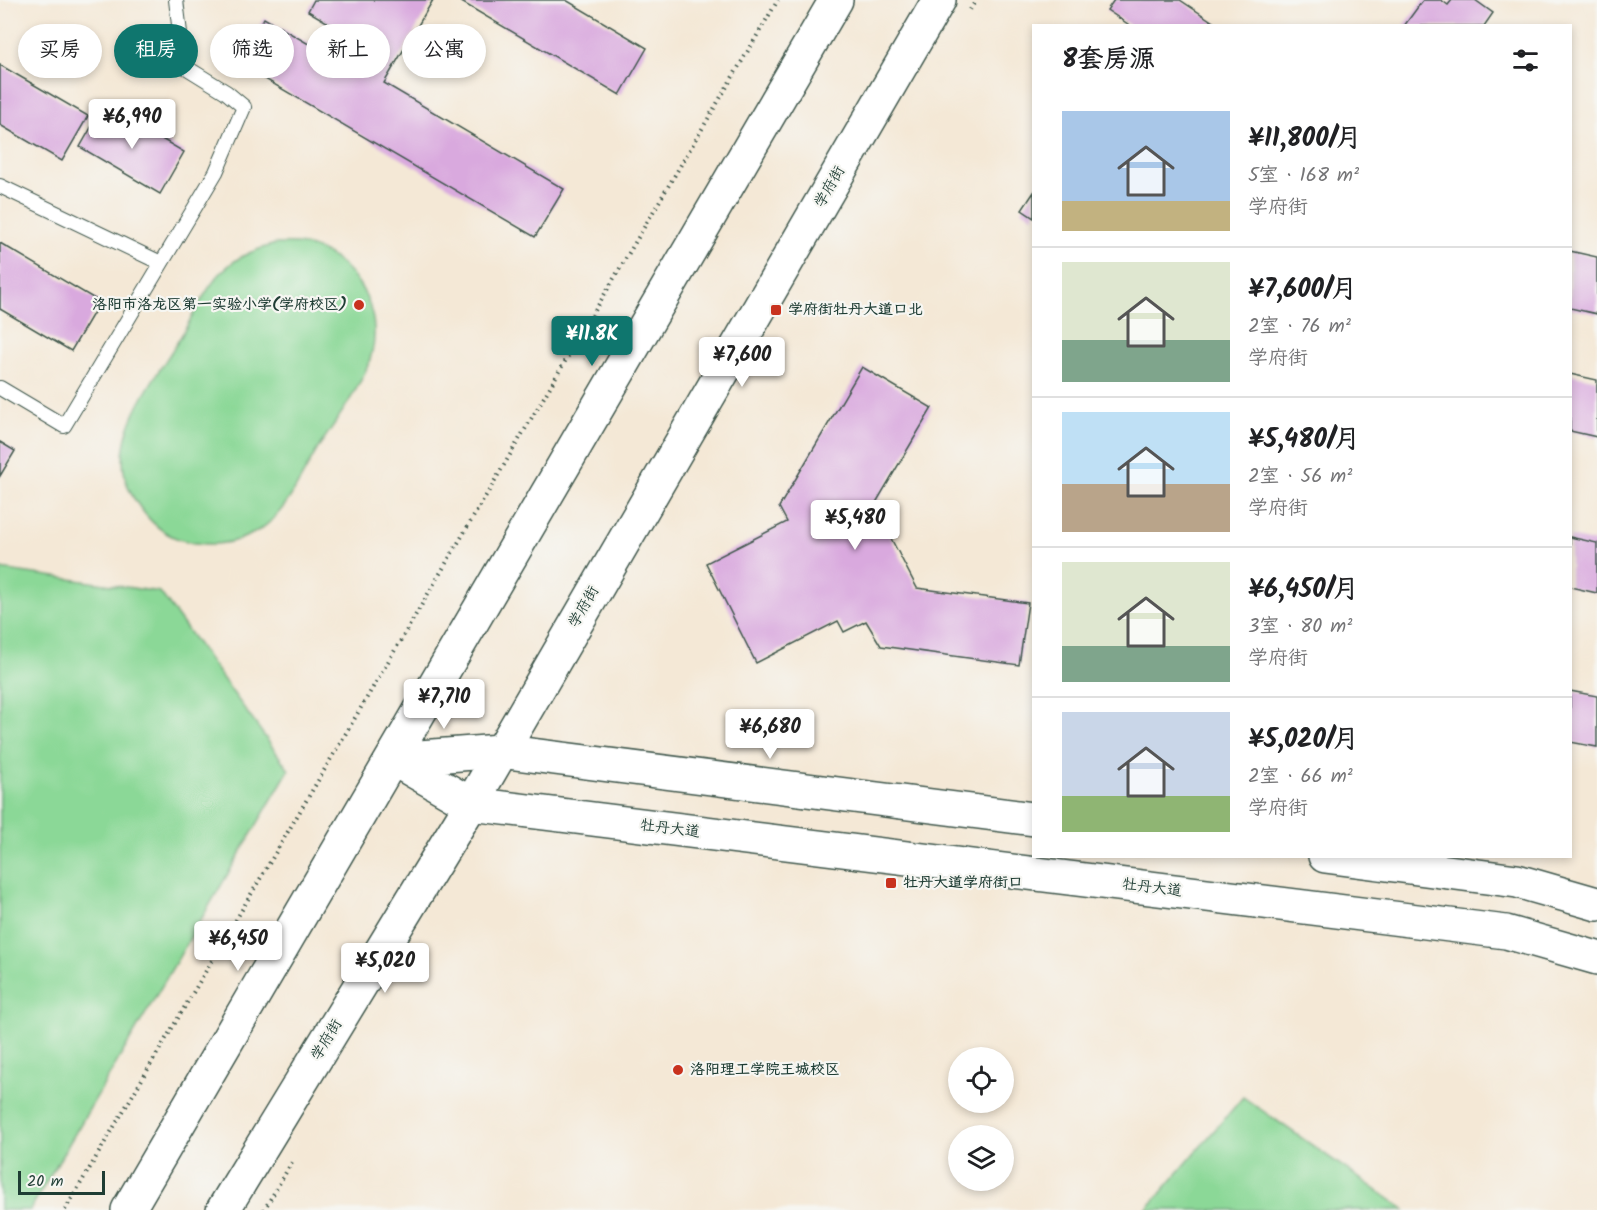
<!DOCTYPE html>
<html lang="zh">
<head>
<meta charset="utf-8">
<style>
  body { margin:0; font-family:Kalam,"LXGW WenKai TC",sans-serif; background:#f6f6f6; color:#202124; height:100vh; display:flex; flex-direction:column; font-size:22px; white-space:nowrap }
  * { box-sizing:border-box; margin:0 }
  p { font-size:20px; color:#757577 }
  .icon { flex:none; width:33px; height:33px; fill:none; stroke:currentColor; stroke-width:2; stroke-linecap:round; stroke-linejoin:round }
  .map { position:relative; flex:1; overflow:hidden }
  .side { position:absolute; left:1032px; top:24px; width:540px; height:834px; display:flex; flex-direction:column; background:#fff; border-radius:0px; box-shadow:0 3px 9px #0003 }
  .side>* { flex:none }
  .banner { position:absolute; left:18px; top:24px; width:570px; height:54px; display:flex; gap:12px }
  .buttons { position:absolute; left:948px; top:1047px; display:grid; gap:12px }
  .buttons a { display:grid; place-items:center; width:66px; height:66px; border-radius:50%; background:#fff; box-shadow:0 3px 9px #0003; font-size:30px }
  .scale { position:absolute; left:18px; bottom:15px; width:87px; box-sizing:border-box; padding-left:6px; border:3px solid #1f3d34; border-top:0; font-size:16px; line-height:21px; white-space:nowrap; color:#1f3d34; -webkit-text-stroke:4px #f6f6f2; paint-order:stroke }
  .price { position:absolute; translate:-50% -51px; padding:0 14px; border-radius:6px; background:#fff; color:#222; font-size:20px; line-height:39px; filter:drop-shadow(0 2px 3px #0008) }
  .price::after { content:''; position:absolute; left:50%; top:36px; width:18px; height:14px; margin-left:-9px; background:inherit; clip-path:polygon(0 0,100% 0,50% 100%) }
  .price.active { background:#0f766e; color:#fff }
  ul { padding:0; list-style:none }
  li { display:flex; align-items:center; gap:18px; height:150px; padding:0 30px }
  li+li { border-top:2px solid #e0e0e0 }
  li span { display:grid; place-items:center; flex:none; width:168px; height:120px; border-radius:0px; color:#555 }
  li>.icon { margin-inline-start:auto }
  span .icon { width:72px; height:72px; fill:#fffc; stroke-width:1 }
  li b { font-size:26px }
  h2 { display:flex; justify-content:space-between; align-items:center; height:72px; padding:0 30px; font-size:26px }
  .chip { padding:0 21px; border-radius:27px; background:#fff; box-shadow:0 3px 9px #0003; font-size:21px; line-height:54px }
  .chip.active { background:#0f766e; color:#fff }
  .map>svg:first-child { display:block }
</style>
</head>
<body>
<div class="map">
<svg width="1597" height="1210" viewBox="0 0 1597 1210">
  <rect width="100%" height="100%" fill="#f6f6f2"/>
  <filter id="ink" filterUnits="userSpaceOnUse"><feTurbulence type="fractalNoise" baseFrequency=".0167" numOctaves="2"/><feDisplacementMap in="SourceGraphic" scale="12" xChannelSelector="R" yChannelSelector="G"/><feConvolveMatrix kernelMatrix="1 2 1 2 8 2 1 2 1" color-interpolation-filters="sRGB"/></filter>
  <filter id="wash" filterUnits="userSpaceOnUse"><feTurbulence type="fractalNoise" baseFrequency=".008" numOctaves="4" result="noise"/><feDisplacementMap in="SourceGraphic" scale="24" xChannelSelector="R" yChannelSelector="G"/><feGaussianBlur stdDeviation="1.35" result="paint"/><feColorMatrix in="noise" values="0 0 0 0 0 0 0 0 0 0 0 0 0 0 0 0 0 1.4 0 .05"/><feComposite in="paint" operator="in"/></filter>
  <g filter="url(#wash)">
    <rect width="100%" height="100%" fill="#f4e8d6"/>
    <!-- green -->
    <path fill="#8bd897" stroke="#558a66" stroke-width="1.5" d="M276 244C285 244 295 243 303 245 352 254 385 309 371 356 364 383 333 425 317 450 301 477 286 514 259 530 234 546 204 548 176 538 161 532 148 519 139 506 96 449 150 387 180 338 194 315 207 284 227 267 242 254 258 249 276 244Z
      M0 569 160 592 289 770 30 1210H0Z
      M1243 1097 1405 1210H1146Z"/>
    <g id="blocks">
      <!-- building -->
      <path fill="#d9a9de" d="M314 0H433L384 83 564 189 535 237 238 63 264 18 362 75 376 51 308 11Z
        M458 0H566L647 48 620 95Z
        M1114 0H1180L1219 26H1131L1107 10Z
        M1423 0H1441L1448 5 1452 0H1475L1493 13 1484 26H1404Z
        M0 65 88 116 62 161 0 125Z
        M104 105 184 152 160 194 80 147Z
        M1034 192V218L1022 210Z
        M0 243 100 302 71 351 0 309Z
        M1570 251 1597 257V314L1570 308Z
        M862 367 932 408 874 506 917 588 1028 603 1019 665 881 646 866 621 844 632 838 621 756 663 706 563 787 522 779 507Z
        M1570 374 1597 380V437L1570 431Z
        M0 442 15 451 0 476Z
        M1570 537 1597 543V593L1570 587Z
        M1570 691 1597 696V747L1570 742Z"/>
    </g>
  </g>
  <g filter="url(#ink)">
    <use href="#blocks" fill-opacity="0" stroke="#3f574c" stroke-width="1.5"/>
    <g fill="none" stroke-linecap="round" stroke-linejoin="round">
      <defs>
        <path id="lane" d="M0 186 161 263
          M0 388 64 426 216 172 244 107 226 92 184 66 176 0"/>
        <path id="secondary" d="M393 759 471 804 1506 932 1597 958
          M393 759 500 751 1034 819
          M1325 856 1517 881 1597 904
          M128 1210 836 0
          M223 1210 471 804 939 0"/>
      </defs>
      <!-- lane casing -->
      <use href="#lane" stroke="#3f574c" stroke-width="16"/>
      <!-- secondary casing -->
      <use href="#secondary" stroke="#3f574c" stroke-width="36"/>
      <!-- path -->
      <path stroke="#3f574c" stroke-width="4" stroke-dasharray="1.5 4.5" stroke-linecap="butt" d="M970 10 976 0
        M65 1210 778 0
        M264 1210 292 1162"/>
      <!-- lane -->
      <use href="#lane" stroke="#fff" stroke-width="14"/>
      <!-- secondary -->
      <use href="#secondary" stroke="#fff" stroke-width="33"/>
    </g>
  </g>
  <!-- markers -->
  <g fill="#c8321e" stroke="#f6f6f2" stroke-width="2">
    <circle cx="359" cy="305" r="6"/>
    <rect x="770" y="304" width="12" height="12" rx="3"/>
    <rect x="885" y="877" width="12" height="12" rx="3"/>
    <circle cx="678" cy="1070" r="6"/>
  </g>
  <g text-anchor="middle" dominant-baseline="central" stroke-width="4.5" stroke-linejoin="round" paint-order="stroke">
    <!-- street labels -->
    <g font-size="15" fill="#1f3d34" stroke="#f6f6f2">
      <text transform="translate(830 187) rotate(-60)">学府街</text>
      <text transform="translate(584 607) rotate(-60)">学府街</text>
      <text transform="translate(670 829) rotate(7)">牡丹大道</text>
      <text transform="translate(1152 888) rotate(7)">牡丹大道</text>
      <text transform="translate(327 1040) rotate(-59)">学府街</text>
    </g>
    <!-- poi labels -->
    <g font-size="15" font-weight="bold" fill="#1f3d34" stroke="#f6f6f2" text-anchor="start">
      <text x="347" y="305" text-anchor="end">洛阳市洛龙区第一实验小学(学府校区)</text>
      <text x="788" y="310">学府街牡丹大道口北</text>
      <text x="903" y="883">牡丹大道学府街口</text>
      <text x="690" y="1070">洛阳理工学院王城校区</text>
    </g>
  </g>
</svg>
<div class="buttons">
<a><svg class="icon" aria-label="locate" viewBox="0 0 24 24"><circle cx="12" cy="12" r="6"/><path d="M12 2v4M12 18v4M2 12h4M18 12h4"/></svg></a>
<a><svg class="icon" aria-label="layers" viewBox="0 0 24 24"><path d="M12 4l9 5-9 5-9-5zM3 14l9 5 9-5"/></svg></a>
</div>
<div class="scale">20 m</div>
<b class="price" style="left:132px;top:150px">¥6,990</b>
<b class="price active" style="left:592px;top:367px">¥11.8K</b>
<b class="price" style="left:742px;top:388px">¥7,600</b>
<b class="price" style="left:855px;top:551px">¥5,480</b>
<b class="price" style="left:444px;top:730px">¥7,710</b>
<b class="price" style="left:770px;top:760px">¥6,680</b>
<b class="price" style="left:238px;top:972px">¥6,450</b>
<b class="price" style="left:385px;top:994px">¥5,020</b>
<div class="banner">
<a class="chip">买房</a>
<a class="chip active">租房</a>
<a class="chip">筛选</a>
<a class="chip">新上</a>
<a class="chip">公寓</a>
</div>
<section class="side">
<h2>8套房源<svg class="icon" aria-label="filters" viewBox="0 0 24 24"><path d="M4 7h16M4 17h16"/><circle cx="9" cy="7" r="2"/><circle cx="15" cy="17" r="2"/></svg></h2>
<ul>
<li><span style="background:linear-gradient(#a9c7e8 75%,#c2b280 0)"><svg class="icon" aria-label="home" viewBox="0 0 24 24"><path d="M3 11l9-7 9 7M6 9v11h12V9"/></svg></span><div><b>¥11,800/月</b><p>5室 · 168 m²</p><p>学府街</p></div></li>
<li><span style="background:linear-gradient(#dfe7d0 65%,#7fa58c 0)"><svg class="icon" aria-label="home" viewBox="0 0 24 24"><path d="M3 11l9-7 9 7M6 9v11h12V9"/></svg></span><div><b>¥7,600/月</b><p>2室 · 76 m²</p><p>学府街</p></div></li>
<li><span style="background:linear-gradient(#bfe0f5 60%,#b9a48a 0)"><svg class="icon" aria-label="home" viewBox="0 0 24 24"><path d="M3 11l9-7 9 7M6 9v11h12V9"/></svg></span><div><b>¥5,480/月</b><p>2室 · 56 m²</p><p>学府街</p></div></li>
<li><span style="background:linear-gradient(#dfe7d0 70%,#7fa58c 0)"><svg class="icon" aria-label="home" viewBox="0 0 24 24"><path d="M3 11l9-7 9 7M6 9v11h12V9"/></svg></span><div><b>¥6,450/月</b><p>3室 · 80 m²</p><p>学府街</p></div></li>
<li><span style="background:linear-gradient(#c9d6e8 70%,#8fb573 0)"><svg class="icon" aria-label="home" viewBox="0 0 24 24"><path d="M3 11l9-7 9 7M6 9v11h12V9"/></svg></span><div><b>¥5,020/月</b><p>2室 · 66 m²</p><p>学府街</p></div></li>
</ul>
</section>
</div>
</body>
</html>
